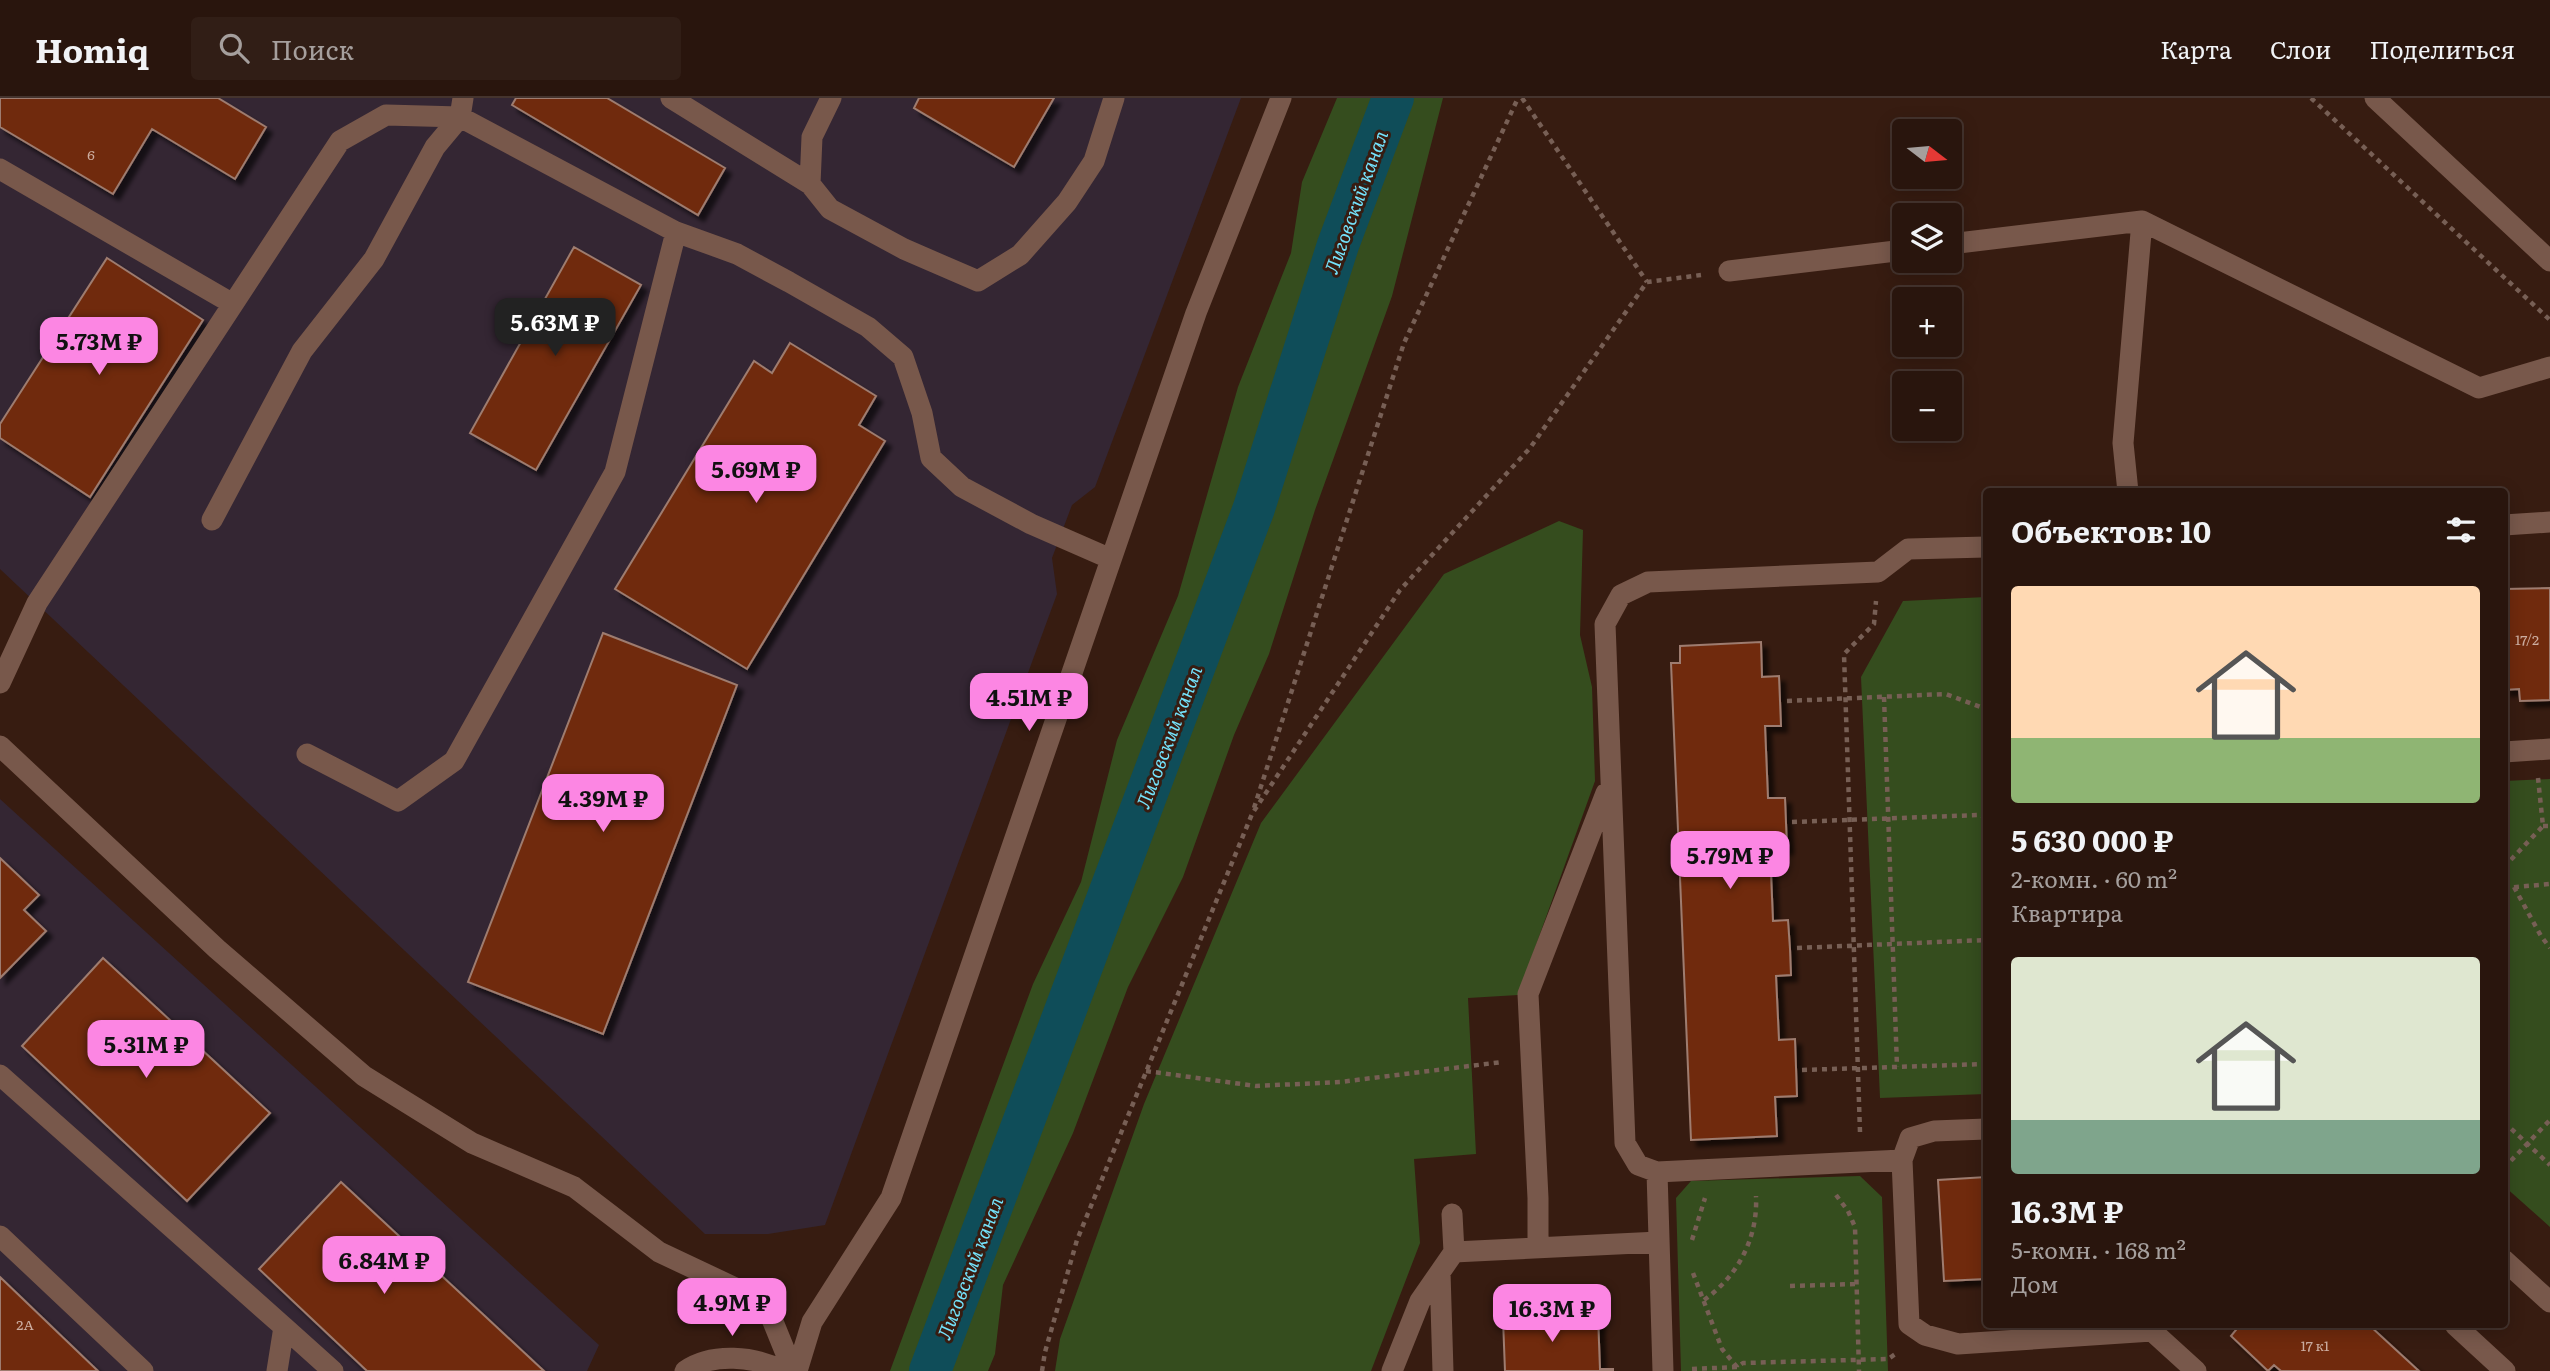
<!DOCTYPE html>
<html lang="ru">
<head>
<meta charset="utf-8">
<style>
  body { margin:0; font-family:Literata,serif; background:#311e16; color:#f1f3f6; height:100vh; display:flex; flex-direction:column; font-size:26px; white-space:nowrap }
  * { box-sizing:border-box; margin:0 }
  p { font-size:23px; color:#a59f9d }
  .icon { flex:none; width:38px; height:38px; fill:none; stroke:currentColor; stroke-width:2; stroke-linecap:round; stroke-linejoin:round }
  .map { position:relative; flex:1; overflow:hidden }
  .side { position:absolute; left:1983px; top:390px; width:525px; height:840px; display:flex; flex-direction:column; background:#29150d; border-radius:7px; box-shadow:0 4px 18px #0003,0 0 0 2px #45342e }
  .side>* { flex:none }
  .needle { width:46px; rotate:106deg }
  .fabs { position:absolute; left:1892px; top:21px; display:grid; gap:14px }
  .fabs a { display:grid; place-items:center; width:70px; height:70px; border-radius:7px; background:#29150d; box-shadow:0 4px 18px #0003,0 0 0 2px #45342e; font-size:35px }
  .price { position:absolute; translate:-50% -60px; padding:0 16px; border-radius:14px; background:#fc86e3; color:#111; font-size:23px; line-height:46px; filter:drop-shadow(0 2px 4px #0008) }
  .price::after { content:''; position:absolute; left:50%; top:42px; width:21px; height:16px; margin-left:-10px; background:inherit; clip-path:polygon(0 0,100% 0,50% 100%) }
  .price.on { background:#222; color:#fff }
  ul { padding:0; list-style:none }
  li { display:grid; align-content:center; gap:14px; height:371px; padding:0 28px }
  li span { display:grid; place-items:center; height:217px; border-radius:7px; color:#555 }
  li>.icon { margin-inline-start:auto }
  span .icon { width:126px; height:126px; fill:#fffc; stroke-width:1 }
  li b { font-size:30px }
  h2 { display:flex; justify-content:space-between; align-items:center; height:84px; padding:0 28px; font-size:30px }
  header { display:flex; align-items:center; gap:42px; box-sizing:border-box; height:98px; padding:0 35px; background:#29150d; border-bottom:2px solid #45342e }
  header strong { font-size:33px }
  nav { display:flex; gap:38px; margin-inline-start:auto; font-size:24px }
  .search { width:490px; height:63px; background:#311e16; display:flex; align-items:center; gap:18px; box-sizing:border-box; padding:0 24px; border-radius:7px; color:#a59f9d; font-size:26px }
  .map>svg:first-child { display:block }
</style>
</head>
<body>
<header>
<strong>Homiq</strong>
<div class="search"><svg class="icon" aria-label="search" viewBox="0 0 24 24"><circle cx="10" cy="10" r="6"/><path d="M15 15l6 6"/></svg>Поиск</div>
<nav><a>Карта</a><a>Слои</a><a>Поделиться</a></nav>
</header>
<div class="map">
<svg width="2550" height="1273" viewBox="0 0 2550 1273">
  <defs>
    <filter id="shadow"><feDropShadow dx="6" dy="6" stdDeviation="2" flood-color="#0009"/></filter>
  </defs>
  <rect width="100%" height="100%" fill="#371c11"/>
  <!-- industrial -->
  <path fill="#342633" d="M0 0H1241L1095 389 1072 407 1052 460 1057 496 825 1127 768 1136H705L0 471Z
    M0 701 599 1247 587 1273H0Z"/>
  <!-- green -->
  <path fill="#354d1e" d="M1337 0H1443L1392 198 1315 412 1269 556 1234 637 1183 779 1128 889 1073 1035 1003 1187 995 1256 988 1273H890L1033 886 1081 784 1117 642 1178 498 1238 289 1291 155 1302 84Z
    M1559 423 1583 432 1580 537 1592 589 1595 683 1518 897 1468 900 1476 1056 1414 1061 1420 1145 1371 1273H1055L1060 1241 1144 1006 1261 725 1444 476Z
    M1986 499V996L1880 1000 1861 579 1903 503Z
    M2550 681V1129L2504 1088V683Z
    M1860 1078 1882 1099 1888 1273H1681L1676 1100 1691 1083Z"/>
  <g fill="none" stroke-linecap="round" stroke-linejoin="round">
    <!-- canal -->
    <path stroke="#0f4d59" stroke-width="42" d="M930 1273 1254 410 1338 147 1393 0"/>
  </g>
  <!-- building -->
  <path fill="#702c0e" stroke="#9e7c6f" stroke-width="2" filter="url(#shadow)" d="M0 0H218L266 29 235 81 152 31 113 96 0 29Z
    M516 0H607L725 70 698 117 512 7Z
    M919 0H1054L1014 69 914 10Z
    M574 149 641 187 536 372 470 335Z
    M107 160 203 222 90 399 0 340V326Z
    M790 245 876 298 859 327 885 343 747 571 615 491 754 263 772 275Z
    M2550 490V602L2520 603 2519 591 2504 592V491Z
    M603 535 737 587 603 936 468 884Z
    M1761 544 1762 579 1779 578 1781 628H1765L1768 700H1785L1787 750 1770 751 1773 823 1788 822 1790 851 1791 877 1776 878 1779 942 1795 941 1797 998 1775 999 1777 1038 1691 1042 1671 565H1680V548Z
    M0 760 39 797 24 812 46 833 0 880Z
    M103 860 270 1015 187 1103 22 948Z
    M1986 1079V1181L1944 1183 1938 1082Z
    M341 1084 544 1273H367L259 1171Z
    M0 1179 98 1273H0Z
    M1598 1218 1600 1271H1613V1273H1505L1503 1221Z
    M2230 1227H2369L2419 1273H2281L2274 1267 2268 1273 2231 1238 2236 1232Z"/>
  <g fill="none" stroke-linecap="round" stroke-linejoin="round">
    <!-- path -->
    <path stroke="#775f55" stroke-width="4.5" stroke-dasharray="5 5" stroke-linecap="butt" d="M1522 0 1647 184
      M2311 0 2550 222
      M1884 599 1897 969
      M1787 603 1946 596 1986 611
      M1254 710 1404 245 1518 0
      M1792 724 1980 717 1986 720
      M2543 728H2550
      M2504 769 2543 728 2538 680
      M2514 789 2541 838 2550 850
      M2504 790 2550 786
      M1797 850 1986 842
      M1802 972 1986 966
      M1146 973 1256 988 1340 984 1502 964
      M2504 1024 2550 1067
      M1860 1034 1844 556 1874 526 1876 503
      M2504 1070 2550 1022
      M1836 1097 1848 1113 1855 1129 1859 1273
      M1692 1142 1705 1100
      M1693 1175 1722 1251 1737 1269V1273
      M1790 1188 1857 1186
      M1704 1202C1738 1178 1758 1140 1756 1098
      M2370 1228 2371 1227
      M1692 1271 1737 1269 1743 1265 1888 1261 1897 1255
      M1042 1273 1045 1254 1077 1142 1252 716 1400 492 1530 350 1647 184 1701 177"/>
    <!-- minor -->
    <path stroke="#78584b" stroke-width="21" d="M671 0 810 86
      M831 0 812 39 810 86 830 111 904 151 978 183 1020 157 1067 104 1094 63 1114 0
      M2375 0 2550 163
      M0 71 233 206
      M1950 146 2142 123 2479 290 2550 269
      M1729 173 1904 152
      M2128 394 2123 345 2142 123
      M212 422 302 253 374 161 435 49 460 19 463 0
      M2504 427 2550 424
      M0 585 37 505 340 43 386 17 460 19 676 134 737 156 789 184 868 229 903 259 922 315 931 360 962 389 1031 426 1111 461
      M0 648 217 851 364 978 472 1045 574 1089 659 1154 765 1204 793 1273
      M2504 654 2550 651
      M307 656 398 703 454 663 615 374 676 134
      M0 977 284 1229 277 1273
      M1986 1031 1934 1033 1910 1040 1902 1062 1909 1226 1925 1237 1958 1246 2152 1233 2196 1273
      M1902 1062 1657 1074 1638 1067 1625 1045 1605 526 1621 497 1648 484 1878 474 1908 451 1986 449
      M1657 1074 1663 1273
      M1452 1116 1454 1154
      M0 1138 143 1273
      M1538 1150V1100L1528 896 1606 695
      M2504 1162 2550 1204
      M1440 1174 1443 1273
      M2455 1227 2505 1273
      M284 1229 333 1273
      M685 1273C712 1254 755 1258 783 1273
      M797 1273 812 1224 891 1100 1196 215 1281 0
      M1392 1273 1420 1203 1454 1154 1659 1144"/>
  </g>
  <g text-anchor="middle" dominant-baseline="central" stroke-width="6" stroke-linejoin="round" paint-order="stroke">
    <!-- number labels -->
    <g font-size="14" fill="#ccada0">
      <text x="91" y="56">6</text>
      <text x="2527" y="541">17/2</text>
      <text x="25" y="1226">2А</text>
      <text x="2315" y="1247">17 к1</text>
    </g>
    <!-- water labels -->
    <g font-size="19" font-style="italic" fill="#74e3fc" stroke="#371c11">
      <text transform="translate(1355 104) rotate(-70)">Лиговский канал</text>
      <text transform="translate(1168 639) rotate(-69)">Лиговский канал</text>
      <text transform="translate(969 1170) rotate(-69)">Лиговский канал</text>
    </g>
  </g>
</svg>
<div class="fabs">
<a><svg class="needle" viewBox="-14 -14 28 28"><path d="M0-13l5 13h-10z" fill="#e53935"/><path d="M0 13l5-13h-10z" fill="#a59f9d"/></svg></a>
<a><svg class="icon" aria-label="layers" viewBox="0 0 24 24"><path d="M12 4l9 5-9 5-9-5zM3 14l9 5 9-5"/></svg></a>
<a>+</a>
<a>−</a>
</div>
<b class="price on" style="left:555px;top:260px">5.63M ₽</b>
<b class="price" style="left:99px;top:279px">5.73M ₽</b>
<b class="price" style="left:756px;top:407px">5.69M ₽</b>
<b class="price" style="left:1029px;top:635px">4.51M ₽</b>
<b class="price" style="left:603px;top:736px">4.39M ₽</b>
<b class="price" style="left:1730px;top:793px">5.79M ₽</b>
<b class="price" style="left:146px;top:982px">5.31M ₽</b>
<b class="price" style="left:384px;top:1198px">6.84M ₽</b>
<b class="price" style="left:732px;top:1240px">4.9M ₽</b>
<b class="price" style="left:1552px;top:1246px">16.3M ₽</b>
<section class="side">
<h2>Объектов: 10<svg class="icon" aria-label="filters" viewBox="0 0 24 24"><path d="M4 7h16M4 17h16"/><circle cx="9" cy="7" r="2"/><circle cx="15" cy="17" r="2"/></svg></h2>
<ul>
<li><span style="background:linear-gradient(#ffd9b3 70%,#8fb573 0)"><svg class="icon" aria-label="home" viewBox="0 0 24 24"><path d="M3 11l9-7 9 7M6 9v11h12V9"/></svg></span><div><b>5 630 000 ₽</b><p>2-комн. · 60 m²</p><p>Квартира</p></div></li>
<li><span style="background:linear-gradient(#dfe7d0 75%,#7fa58c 0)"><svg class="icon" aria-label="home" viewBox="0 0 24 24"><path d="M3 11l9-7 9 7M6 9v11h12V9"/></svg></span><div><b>16.3M ₽</b><p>5-комн. · 168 m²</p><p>Дом</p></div></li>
</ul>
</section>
</div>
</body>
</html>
